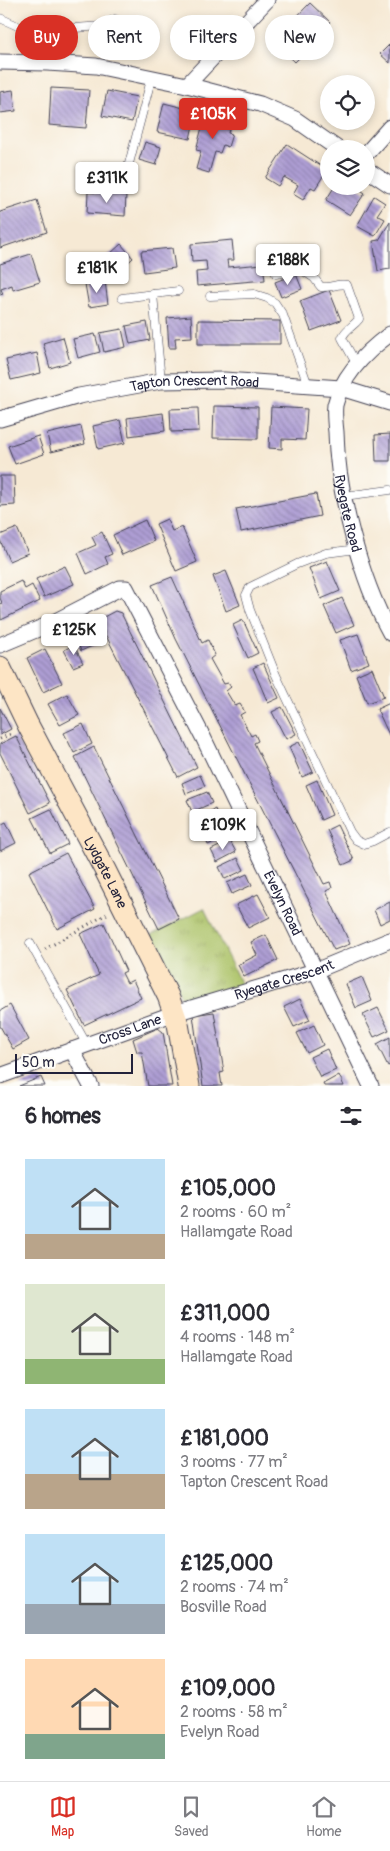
<!DOCTYPE html>
<html lang="en">
<head>
<meta charset="utf-8">
<style>
  body { margin:0; font-family:Pangolin,sans-serif; background:#f2f2f3; color:#2b2b33; height:100vh; display:flex; flex-direction:column; font-size:19px; white-space:nowrap }
  * { box-sizing:border-box; margin:0 }
  p { font-size:16px; color:#7c7c81 }
  .icon { flex:none; width:28px; height:28px; fill:none; stroke:currentColor; stroke-width:2; stroke-linecap:round; stroke-linejoin:round }
  .map { position:relative; height:1086px; overflow:hidden }
  .side { display:flex; flex-direction:column; background:#fff; flex:1 }
  .side>* { flex:none }
  .hud { position:absolute; left:15px; top:15px; width:360px; height:45px; display:flex; gap:10px }
  .controls { position:absolute; left:320px; top:75px; display:grid; gap:10px }
  .controls a { display:grid; place-items:center; width:55px; height:55px; border-radius:50%; background:#fff; box-shadow:0 2px 8px #0003; font-size:25px }
  .scale { position:absolute; left:15px; bottom:12px; width:118px; box-sizing:border-box; padding-left:5px; border:2px solid #22223b; border-top:0; font-size:14px; line-height:18px; white-space:nowrap; color:#22223b; -webkit-text-stroke:4px #fdfcf7; paint-order:stroke }
  .price { position:absolute; translate:-50% -42px; padding:0 11px; border-radius:5px; background:#fff; color:#222; font-size:16px; line-height:32px; filter:drop-shadow(0 1px 2px #0008) }
  .price::after { content:''; position:absolute; left:50%; top:30px; width:15px; height:11px; margin-left:-8px; background:inherit; clip-path:polygon(0 0,100% 0,50% 100%) }
  .price.selected { background:#d93025; color:#fff }
  ul { padding:0; list-style:none }
  li { display:flex; align-items:center; gap:15px; height:125px; padding:0 25px }
  li span { display:grid; place-items:center; flex:none; width:140px; height:100px; border-radius:0px; color:#555 }
  li>.icon { margin-inline-start:auto }
  span .icon { width:60px; height:60px; fill:#fffc; stroke-width:1 }
  li b { font-size:21px }
  h2 { display:flex; justify-content:space-between; align-items:center; height:60px; padding:0 25px; font-size:21px }
  .tag { padding:0 18px; border-radius:22px; background:#fff; box-shadow:0 2px 8px #0003; font-size:18px; line-height:45px }
  .tag.selected { background:#d93025; color:#fff }
  .tab-bar { display:flex; justify-content:space-around; align-items:center; height:70px; border-top:1px solid #e1e1e2; background:#fff; font-size:14px; color:#7c7c81 }
  .tab-bar a { display:grid; justify-items:center; gap:2px }
  .tab-bar .selected { color:#d93025 }
  .map>svg:first-child { display:block }
</style>
</head>
<body>
<div class="map">
<svg width="390" height="1086" viewBox="0 0 390 1086">
  <defs>
    <pattern id="grass-tufts" width="24" height="20" patternUnits="userSpaceOnUse" patternTransform="scale(1.25)"><rect width="24" height="20" fill="#acc267"/><path d="M3 7l-1-3M5 7V3M7 7l1-3M15 17l-1-3M17 17v-4M19 17l1-3" fill="none" stroke="#94a65a"/></pattern>
    <pattern id="building-back-hatch" width="6" height="6" patternUnits="userSpaceOnUse" patternTransform="scale(1.25)"><rect width="6" height="6" fill="#ae9ed4"/><path d="M-1 5l2 2M0 0l6 6M5-1l2 2" fill="none" stroke="#8d80ad"/></pattern>
  </defs>
  <rect width="100%" height="100%" fill="#fdfcf7"/>
  <filter id="ink" filterUnits="userSpaceOnUse"><feTurbulence type="fractalNoise" baseFrequency=".02" numOctaves="2"/><feDisplacementMap in="SourceGraphic" scale="10" xChannelSelector="R" yChannelSelector="G"/><feConvolveMatrix kernelMatrix="1 2 1 2 8 2 1 2 1" color-interpolation-filters="sRGB"/></filter>
  <filter id="wash" filterUnits="userSpaceOnUse"><feTurbulence type="fractalNoise" baseFrequency=".0096" numOctaves="4" result="noise"/><feDisplacementMap in="SourceGraphic" scale="20" xChannelSelector="R" yChannelSelector="G"/><feGaussianBlur stdDeviation="1.12" result="paint"/><feColorMatrix in="noise" values="0 0 0 0 0 0 0 0 0 0 0 0 0 0 0 0 0 1.4 0 .05"/><feComposite in="paint" operator="in"/></filter>
  <g filter="url(#wash)">
    <rect width="100%" height="100%" fill="#f6e9d4"/>
    <!-- grass -->
    <path fill="url(#grass-tufts)" stroke="#677251" d="M204 908 242 986 187 999 182 998 151 935Z"/>
    <g id="blocks">
      <!-- building -->
      <path fill="url(#building-back-hatch)" d="M310 3 330 22 322 30 330 37 309 58 304 53 295 62 273 41Z
        M390 44V63L380 54Z
        M51 88 89 90 86 128 49 125Z
        M13 90 16 111 0 113V92Z
        M107 91 137 97 132 122 102 116Z
        M164 103 196 111 190 139 157 132Z
        M218 114 232 118 228 133 232 134 228 147 223 145 220 153 215 152 209 173 196 169 201 151 196 150 205 116 217 119Z
        M145 142 161 147 156 165 139 160Z
        M287 144 327 170 315 189 311 187 303 200 293 194 298 185 284 177 278 186 265 178Z
        M335 186H355L365 193 350 215 326 200Z
        M88 192 126 194 125 216 87 213Z
        M374 196 385 203 377 215 385 219 375 236 357 226Z
        M37 200 47 232 0 248V212Z
        M390 222V269L378 271 373 241 379 240Z
        M232 240 234 260H227L228 267 263 264 265 280 197 286 196 272 207 271 206 261 192 262 191 244Z
        M121 244 133 258 111 278 99 264Z
        M172 248 175 268 144 272 141 251Z
        M31 254 40 282 13 290 12 285 1 289 3 294 0 295V264Z
        M296 274 302 289 281 297 275 282Z
        M105 281 108 304 89 307 85 284Z
        M329 290 341 320 311 331 300 301Z
        M191 316 192 337 175 338 176 348H169L167 318Z
        M198 320 280 321V344H198Z
        M147 322 150 340 130 344 126 326Z
        M122 329 126 347 104 352 100 333Z
        M95 334 100 352 78 358 73 339Z
        M63 337 70 362 50 368 43 343Z
        M37 353 41 373 11 380 6 360Z
        M214 406 258 407V439L213 438Z
        M271 407 307 409 305 440 282 439V449L269 448Z
        M198 408 199 431 171 432 170 409Z
        M163 413 165 431 129 436 127 418Z
        M120 420 125 443 98 449 93 426Z
        M81 426 85 444 51 452 47 434Z
        M390 434V461H376L375 435Z
        M38 436 44 454 15 464 8 446Z
        M0 476H14L15 505 0 506Z
        M316 494 320 516 241 532 236 509Z
        M167 519 172 531 182 527 197 562 176 571 156 524Z
        M145 520 154 541 122 555 113 535Z
        M17 528 28 553 9 561 0 540V535Z
        M102 532 112 554 105 557 108 564 87 574 78 553 96 545 92 537Z
        M327 561 340 591 321 599 309 568Z
        M65 566 74 584 44 597 36 579Z
        M226 571 240 605 226 611 213 576Z
        M172 577 202 643 208 640 215 655 210 659 224 684 228 683 231 687 226 691 235 706 240 704 245 712 240 715 251 736 255 734 258 741 254 743 324 884 330 882 332 888 326 891 350 944 334 950 176 639 152 585Z
        M21 581 25 589 32 585 40 601 1 620 0 604 2 603 0 598V591Z
        M342 598 354 625 336 633 324 606Z
        M115 611 121 613 197 767 178 777 98 620Z
        M243 620 258 653 248 658 233 625Z
        M90 624 99 643 81 651 73 632Z
        M358 634 369 663 351 670 340 640Z
        M74 645 83 663 73 667 64 650Z
        M45 649 62 683 43 692 27 658Z
        M263 663 279 698 268 703 253 668Z
        M372 668 384 697 367 703 356 675Z
        M67 694 79 715 60 725 48 704Z
        M390 703V737L377 709Z
        M282 707 296 734 286 739 272 712Z
        M0 708 11 729 0 735Z
        M83 724 92 744 74 753 64 733Z
        M16 736 50 803 30 813 0 753V744Z
        M299 742 313 772 302 777 289 747Z
        M94 747 179 919 159 929 75 757Z
        M200 775 205 786 186 794 182 783Z
        M317 780 332 815 321 820 306 785Z
        M207 792 212 803 192 812 187 800Z
        M51 809 68 844 50 853 32 818Z
        M215 809 220 821 202 830 196 819Z
        M6 822 16 843 0 851V825Z
        M221 824 227 836 208 845 203 833Z
        M337 825 354 860 343 865 327 830Z
        M230 841 236 852 217 862 211 850Z
        M66 853 95 909 57 929 29 872Z
        M238 858 244 870 225 879 219 867Z
        M247 874 252 885 232 894 227 883Z
        M258 894 270 917 248 928 236 905Z
        M390 902V919L380 924 374 910Z
        M104 923 126 971 122 973 127 983 133 980 141 998 84 1025 67 990 99 975 80 934Z
        M266 935 278 960 244 977 238 965 257 955 251 942Z
        M362 977 372 1001 356 1008 346 984Z
        M300 999 310 1020 294 1027 284 1007Z
        M10 1005 29 1040 13 1049 0 1026V1011Z
        M378 1008 389 1030 374 1037 363 1015Z
        M214 1012 224 1072 220 1073 222 1086H203L193 1015Z
        M314 1025 323 1045 307 1053 297 1033Z
        M158 1028 163 1032 172 1086H148L142 1052H137L133 1039Z
        M390 1037V1065L388 1066 377 1044Z
        M327 1049 336 1070 320 1077 310 1057Z
        M339 1075 344 1086H324L323 1084Z
        M41 1077 45 1086H19Z"/>
    </g>
  </g>
  <g filter="url(#ink)">
    <use href="#blocks" fill-opacity="0" stroke="#424052" stroke-width="1"/>
    <g fill="none" stroke-linecap="round" stroke-linejoin="round">
      <defs>
        <path id="lane" d="M0 18 22 28 34 31 102 26 115 19
          M126 175 152 76
          M276 274 302 270 314 278 321 287C330 288 338 283 347 285L359 319C353 327 345 329 342 338L357 365
          M153 294 161 381
          M210 296 254 294 267 298 275 303 283 315 308 385
          M122 298 178 291
          M344 496 390 490
          M357 549 326 553 297 564 250 587 246 595 250 610 276 675 350 832 356 840 364 844 373 841 390 832
          M30 943 87 1045"/>
        <g id="street">
          <path d="M0 62 47 63 96 66 187 85 260 104 295 119 338 149"/>
          <path d="M187 85 267 0"/>
          <path d="M366 154 390 127"/>
          <path d="M366 169 390 185"/>
          <path id="s1" d="M390 334C367 351 342 376 335 405 334 413 335 423 336 432 337 492 361 580 390 633"/>
          <path id="s2" d="M0 419 79 396 161 381 224 380 341 388 390 403"/>
          <path id="s3" d="M0 645 50 624 120 588H126L203 737 371 1086"/>
          <path d="M72 1050 91 1086"/>
          <path id="s4" d="M0 1076 175 1013 315 971 390 940"/>
        </g>
        <g id="secondary">
          <path id="s5" d="M0 667 28 725 105 870 168 996 178 1024 189 1086"/>
        </g>
      </defs>
      <!-- lane casing -->
      <use href="#lane" stroke="#424052" stroke-width="9"/>
      <!-- street casing -->
      <use href="#street" stroke="#424052" stroke-width="17"/>
      <!-- secondary casing -->
      <use href="#secondary" stroke="#424052" stroke-width="23"/>
      <!-- path -->
      <path stroke="#424052" stroke-width="3" stroke-dasharray="1 4" stroke-linecap="butt" d="M0 739 13 733
        M45 949 107 914"/>
      <!-- lane -->
      <use href="#lane" stroke="#fff" stroke-width="8"/>
      <!-- street -->
      <use href="#street" stroke="#fff" stroke-width="15"/>
      <!-- secondary -->
      <use href="#secondary" stroke="#fde5c5" stroke-width="21"/>
    </g>
  </g>
  <g text-anchor="middle" dominant-baseline="central" stroke-width="4" stroke-linejoin="round" paint-order="stroke">
    <!-- street labels -->
    <g font-size="14" fill="#22223b" stroke="#fdfcf7">
      <text stroke="none"><textPath href="#s2" startOffset="199">Tapton Crescent Road</textPath></text>
      <text stroke="none"><textPath href="#s1" startOffset="201">Ryegate Road</textPath></text>
      <text stroke="none"><textPath href="#s5" startOffset="231">Lydgate Lane</textPath></text>
      <text stroke="none"><textPath href="#s3" startOffset="491">Evelyn Road</textPath></text>
      <text stroke="none"><textPath href="#s4" startOffset="300">Ryegate Crescent</textPath></text>
      <text stroke="none"><textPath href="#s4" startOffset="138">Cross Lane</textPath></text>
    </g>
  </g>
</svg>
<div class="controls">
<a><svg class="icon" aria-label="locate" viewBox="0 0 24 24"><circle cx="12" cy="12" r="6"/><path d="M12 2v4M12 18v4M2 12h4M18 12h4"/></svg></a>
<a><svg class="icon" aria-label="layers" viewBox="0 0 24 24"><path d="M12 4l9 5-9 5-9-5zM3 14l9 5 9-5"/></svg></a>
</div>
<div class="scale">50 m</div>
<b class="price selected" style="left:213px;top:140px">£105K</b>
<b class="price" style="left:107px;top:204px">£311K</b>
<b class="price" style="left:288px;top:286px">£188K</b>
<b class="price" style="left:97px;top:294px">£181K</b>
<b class="price" style="left:74px;top:656px">£125K</b>
<b class="price" style="left:223px;top:851px">£109K</b>
<div class="hud">
<a class="tag selected">Buy</a>
<a class="tag">Rent</a>
<a class="tag">Filters</a>
<a class="tag">New</a>
</div>
</div>
<section class="side">
<h2>6 homes<svg class="icon" aria-label="filters" viewBox="0 0 24 24"><path d="M4 7h16M4 17h16"/><circle cx="9" cy="7" r="2"/><circle cx="15" cy="17" r="2"/></svg></h2>
<ul>
<li><span style="background:linear-gradient(#bfe0f5 75%,#b9a48a 0)"><svg class="icon" aria-label="home" viewBox="0 0 24 24"><path d="M3 11l9-7 9 7M6 9v11h12V9"/></svg></span><div><b>£105,000</b><p>2 rooms · 60 m²</p><p>Hallamgate Road</p></div></li>
<li><span style="background:linear-gradient(#dfe7d0 75%,#8fb573 0)"><svg class="icon" aria-label="home" viewBox="0 0 24 24"><path d="M3 11l9-7 9 7M6 9v11h12V9"/></svg></span><div><b>£311,000</b><p>4 rooms · 148 m²</p><p>Hallamgate Road</p></div></li>
<li><span style="background:linear-gradient(#bfe0f5 65%,#b9a48a 0)"><svg class="icon" aria-label="home" viewBox="0 0 24 24"><path d="M3 11l9-7 9 7M6 9v11h12V9"/></svg></span><div><b>£181,000</b><p>3 rooms · 77 m²</p><p>Tapton Crescent Road</p></div></li>
<li><span style="background:linear-gradient(#bfe0f5 70%,#9aa5b1 0)"><svg class="icon" aria-label="home" viewBox="0 0 24 24"><path d="M3 11l9-7 9 7M6 9v11h12V9"/></svg></span><div><b>£125,000</b><p>2 rooms · 74 m²</p><p>Bosville Road</p></div></li>
<li><span style="background:linear-gradient(#ffd9b3 75%,#7fa58c 0)"><svg class="icon" aria-label="home" viewBox="0 0 24 24"><path d="M3 11l9-7 9 7M6 9v11h12V9"/></svg></span><div><b>£109,000</b><p>2 rooms · 58 m²</p><p>Evelyn Road</p></div></li>
</ul>
</section>
<nav class="tab-bar">
<a class="selected"><svg class="icon" aria-label="map" viewBox="0 0 24 24"><path d="M3 6l6-2 6 2 6-2v14l-6 2-6-2-6 2zM9 4v14M15 6v14"/></svg>Map</a>
<a><svg class="icon" aria-label="saved" viewBox="0 0 24 24"><path d="M7 4h10v16l-5-4-5 4z"/></svg>Saved</a>
<a><svg class="icon" aria-label="home" viewBox="0 0 24 24"><path d="M3 11l9-7 9 7M6 9v11h12V9"/></svg>Home</a>
</nav>
</body>
</html>
